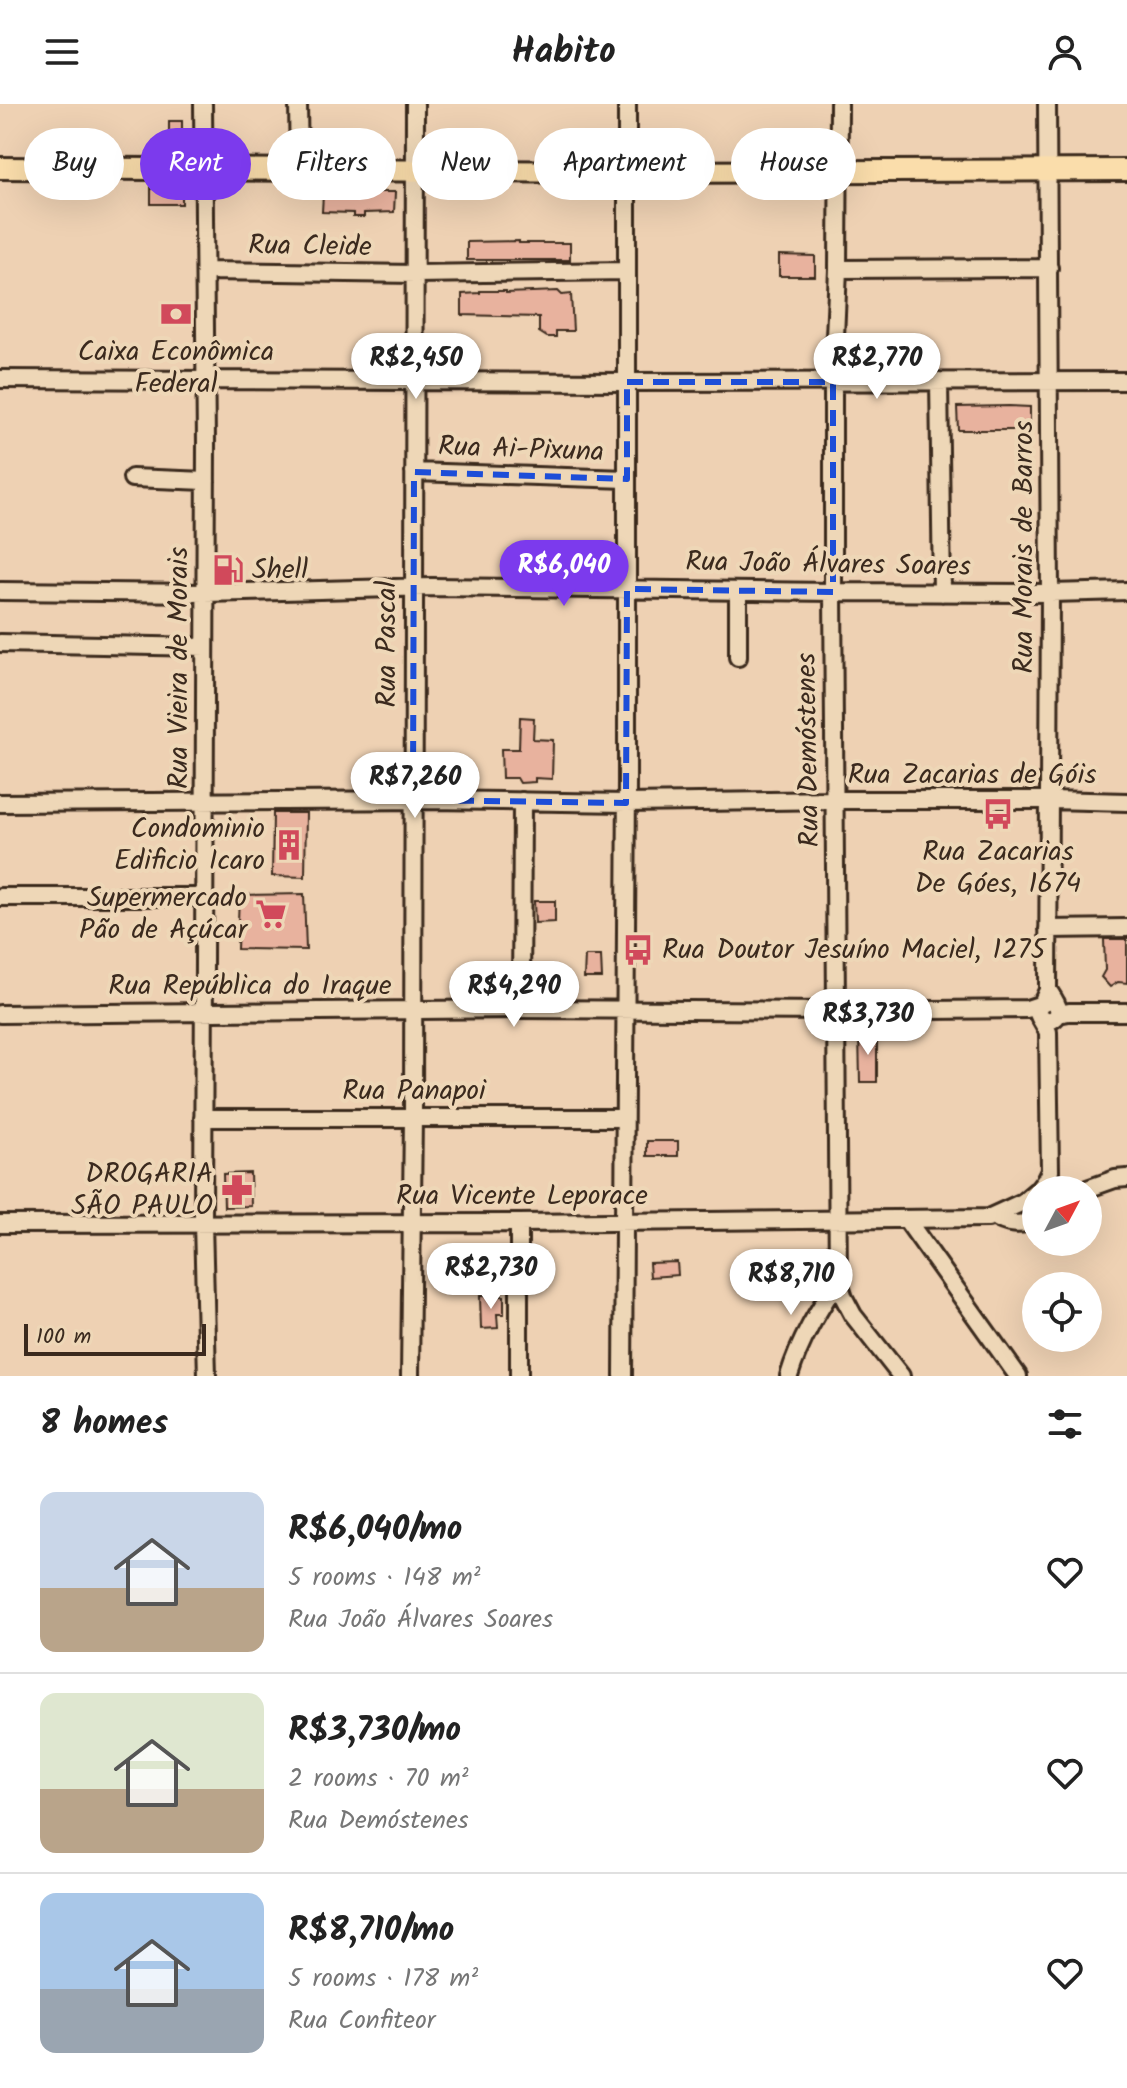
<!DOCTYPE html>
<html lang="en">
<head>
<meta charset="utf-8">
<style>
  body { margin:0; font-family:Kalam,sans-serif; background:#f2f2f2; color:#222; height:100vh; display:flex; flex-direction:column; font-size:30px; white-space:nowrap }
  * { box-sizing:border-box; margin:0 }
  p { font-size:26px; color:#767676 }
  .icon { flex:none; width:44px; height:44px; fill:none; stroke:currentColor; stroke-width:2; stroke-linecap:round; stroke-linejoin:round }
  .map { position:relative; height:1272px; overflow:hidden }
  .sheet { display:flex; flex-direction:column; background:#fff; flex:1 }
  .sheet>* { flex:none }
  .banner { position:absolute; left:24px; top:24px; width:1080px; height:72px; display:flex; gap:16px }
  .needle { width:52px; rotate:49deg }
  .tools { position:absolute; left:1022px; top:1072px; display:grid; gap:16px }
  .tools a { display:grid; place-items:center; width:80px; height:80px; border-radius:50%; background:#fff; box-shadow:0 8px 32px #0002; font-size:40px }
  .scale { position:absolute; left:24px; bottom:20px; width:182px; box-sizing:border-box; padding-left:8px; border:4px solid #3b2a1e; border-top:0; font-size:22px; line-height:28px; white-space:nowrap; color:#3b2a1e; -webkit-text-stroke:6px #eed7b7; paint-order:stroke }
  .price { position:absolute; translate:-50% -68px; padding:0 18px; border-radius:28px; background:#fff; color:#222; font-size:26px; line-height:52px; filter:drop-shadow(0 2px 4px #0008) }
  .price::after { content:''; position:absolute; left:50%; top:48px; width:24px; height:18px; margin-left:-12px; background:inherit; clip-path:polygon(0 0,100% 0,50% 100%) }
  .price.selected { background:#7c3aed; color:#fff }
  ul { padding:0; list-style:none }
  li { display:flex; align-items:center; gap:24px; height:200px; padding:0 40px }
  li+li { border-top:2px solid #e0e0e0 }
  li span { display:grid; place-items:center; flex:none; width:224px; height:160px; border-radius:16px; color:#555 }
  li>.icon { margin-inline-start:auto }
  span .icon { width:96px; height:96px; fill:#fffc; stroke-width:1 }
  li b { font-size:34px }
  h2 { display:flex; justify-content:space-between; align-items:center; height:96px; padding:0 40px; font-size:34px }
  .pill { padding:0 28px; border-radius:36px; background:#fff; box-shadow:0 8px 32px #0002; font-size:28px; line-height:72px }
  .pill.selected { background:#7c3aed; color:#fff }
  header { display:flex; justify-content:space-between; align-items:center; height:104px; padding:0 40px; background:#fff; font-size:36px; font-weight:600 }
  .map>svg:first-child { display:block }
</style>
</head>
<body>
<header><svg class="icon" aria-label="menu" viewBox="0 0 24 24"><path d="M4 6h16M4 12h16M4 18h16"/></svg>Habito<svg class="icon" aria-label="person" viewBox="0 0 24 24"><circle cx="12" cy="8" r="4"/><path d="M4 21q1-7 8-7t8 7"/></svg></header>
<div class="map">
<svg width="1127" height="1272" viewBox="0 0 1127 1272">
  <rect width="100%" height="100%" fill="#eed1b3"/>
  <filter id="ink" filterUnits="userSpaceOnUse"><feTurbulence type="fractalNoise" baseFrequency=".0125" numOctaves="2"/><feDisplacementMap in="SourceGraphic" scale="16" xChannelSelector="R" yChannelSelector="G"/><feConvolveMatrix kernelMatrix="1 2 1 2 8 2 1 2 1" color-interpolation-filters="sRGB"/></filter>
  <g filter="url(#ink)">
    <!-- building -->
    <path fill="#e8b29e" stroke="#3b2a1e" stroke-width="2" d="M169 17H182V46H169Z
      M151 81H182V100H151Z
      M353 88H395L394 108 364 109V113H353V109L322 108 323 90Z
      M519 137V139H570V156H467V138Z
      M779 151 815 152V172H779Z
      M480 187H506V189L558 187 562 191 571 190 573 227H556V233H547L539 228V213L462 211V190L480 189Z
      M1009 302 1030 303V326H958L957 303Z
      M520 613 534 614 533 635 553 636 552 675 535 674V678L520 679 517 674H502L501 645H519Z
      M273 709H306L305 773 272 772Z
      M304 790 306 846 237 845 239 791Z
      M534 797H555V818L535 819Z
      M1104 835H1127V879L1118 878 1110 883 1101 873 1105 866Z
      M585 852H601L602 874H584Z
      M859 928H877V978H860Z
      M647 1037H678V1052H647Z
      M250 1069 251 1102 224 1103 223 1070Z
      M677 1158 678 1171 650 1173 649 1159Z
      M480 1192H504V1210H497L498 1224 481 1225Z"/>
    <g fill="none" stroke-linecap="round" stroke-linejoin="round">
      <defs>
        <path id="minor" d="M203 0 206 340 203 1119 207 1272
          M298 0 299 65
          M839 0 838 165 833 278V488L838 1176 844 1194 853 1211 901 1272
          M838 165 1049 164
          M205 167 415 170 627 167
          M0 275 627 278 1127 277
          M939 277 942 489
          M414 368 627 375
          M132 374 206 377
          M0 487 205 489 432 483 833 488 1050 489 1127 487
          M738 487V553
          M0 539 205 543
          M0 699 432 696 626 699 836 696H1050L1127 698
          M0 793H205
          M1048 825 1127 824
          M1048 886C1055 897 1066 910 1050 917L1040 914 1037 907 1041 899 1050 896 1056 899
          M1043 897 1048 886 1050 489 1047 0
          M521 905 522 697
          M0 910 521 905 836 907 1027 905 1039 901
          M1058 910 1069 908H1127
          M203 1014H624
          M1038 1086 1045 1077 1050 1067 1048 928 1040 914
          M1084 1086 1115 1075 1127 1074
          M994 1112C1006 1121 1022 1122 1036 1116
          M906 1115 1018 1272
          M0 1120 519 1119 988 1114 1023 1098 1036 1087
          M410 1272 413 1013 415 0
          M519 1272V1119
          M623 1272 627 679V0
          M789 1272C800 1236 818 1207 838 1176"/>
        <path id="major" d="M0 64 627 68 1127 66"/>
      </defs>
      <!-- minor casing -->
      <use href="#minor" stroke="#3b2a1e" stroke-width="22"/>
      <!-- major casing -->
      <use href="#major" stroke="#3b2a1e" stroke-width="26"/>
      <!-- minor -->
      <use href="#minor" stroke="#eed7b7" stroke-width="16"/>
      <!-- major -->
      <use href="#major" stroke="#faddab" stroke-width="20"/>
    </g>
  </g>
  <!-- marked area -->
  <path fill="none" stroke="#1d4ed8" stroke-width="6" stroke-dasharray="16 10" stroke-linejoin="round" d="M627 278H833V488L627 485 626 699 413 696 414 368 627 375Z"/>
  <!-- icons -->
  <defs>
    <symbol id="bank-bare" viewBox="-9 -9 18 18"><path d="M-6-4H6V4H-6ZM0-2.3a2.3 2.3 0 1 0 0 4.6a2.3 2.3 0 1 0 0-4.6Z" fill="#d1495b" stroke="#eed7b7" stroke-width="2.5" paint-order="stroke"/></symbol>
    <symbol id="fuel-bare" viewBox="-9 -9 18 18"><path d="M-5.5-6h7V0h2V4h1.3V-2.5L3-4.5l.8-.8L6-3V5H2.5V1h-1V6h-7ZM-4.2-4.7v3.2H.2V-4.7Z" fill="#d1495b" stroke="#eed7b7" stroke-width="2.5" paint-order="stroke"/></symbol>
    <symbol id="bus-bare" viewBox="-9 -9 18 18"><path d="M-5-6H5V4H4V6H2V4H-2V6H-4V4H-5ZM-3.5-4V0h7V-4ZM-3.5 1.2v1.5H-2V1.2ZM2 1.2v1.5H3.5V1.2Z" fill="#d1495b" stroke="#eed7b7" stroke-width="2.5" paint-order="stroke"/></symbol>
    <symbol id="building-bare" viewBox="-9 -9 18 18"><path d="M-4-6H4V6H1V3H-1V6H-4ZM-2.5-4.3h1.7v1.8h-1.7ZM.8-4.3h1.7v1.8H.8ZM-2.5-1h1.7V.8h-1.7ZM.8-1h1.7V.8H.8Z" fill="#d1495b" stroke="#eed7b7" stroke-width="2.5" paint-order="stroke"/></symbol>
    <symbol id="supermarket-bare" viewBox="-9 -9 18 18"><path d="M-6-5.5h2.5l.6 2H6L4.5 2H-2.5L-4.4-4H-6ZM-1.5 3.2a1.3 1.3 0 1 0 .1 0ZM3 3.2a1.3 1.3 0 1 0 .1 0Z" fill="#d1495b" stroke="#eed7b7" stroke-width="2.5" paint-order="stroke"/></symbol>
    <symbol id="pharmacy-bare" viewBox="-9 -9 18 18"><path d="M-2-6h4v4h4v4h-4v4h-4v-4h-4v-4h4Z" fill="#d1495b" stroke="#eed7b7" stroke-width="2.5" paint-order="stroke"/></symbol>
  </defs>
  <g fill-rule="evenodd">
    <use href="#bank-bare" x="154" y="188" width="44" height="44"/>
    <use href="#fuel-bare" x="206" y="444" width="44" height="44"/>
    <use href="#bus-bare" x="976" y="688" width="44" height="44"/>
    <use href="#building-bare" x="267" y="719" width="44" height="44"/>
    <use href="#supermarket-bare" x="249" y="788" width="44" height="44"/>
    <use href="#bus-bare" x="616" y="824" width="44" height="44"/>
    <use href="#pharmacy-bare" x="215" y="1064" width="44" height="44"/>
  </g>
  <g text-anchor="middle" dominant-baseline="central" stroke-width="8" stroke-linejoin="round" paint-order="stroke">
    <!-- street labels -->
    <g font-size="28" fill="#3b2a1e" stroke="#eed7b7">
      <text transform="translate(310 143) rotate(1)">Rua Cleide</text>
      <text transform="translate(521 346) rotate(2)">Rua Ai-Pixuna</text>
      <text transform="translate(1024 443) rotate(-90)">Rua Morais de Barros</text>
      <text transform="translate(828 461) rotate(1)">Rua João Álvares Soares</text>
      <text transform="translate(387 540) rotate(-90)">Rua Pascal</text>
      <text transform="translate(179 564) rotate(-90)">Rua Vieira de Morais</text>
      <text transform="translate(809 646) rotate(-91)">Rua Demóstenes</text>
      <text x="972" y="671">Rua Zacarias de Góis</text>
      <text x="250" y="882">Rua República do Iraque</text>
      <text x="414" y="987">Rua Panapoi</text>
      <text x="522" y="1092">Rua Vicente Leporace</text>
    </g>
    <!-- poi labels -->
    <g font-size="28" fill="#3b2a1e" stroke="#eed7b7" text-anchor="end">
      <text x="176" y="248" text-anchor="middle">Caixa Econômica<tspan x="176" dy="32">Federal</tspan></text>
      <text x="252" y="466" text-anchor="start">Shell</text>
      <text x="265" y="725">Condominio<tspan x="265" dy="32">Edificio Icaro</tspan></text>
      <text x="998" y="748" text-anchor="middle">Rua Zacarias<tspan x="998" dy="32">De Góes, 1674</tspan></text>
      <text x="247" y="794">Supermercado<tspan x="247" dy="32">Pão de Açúcar</tspan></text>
      <text x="662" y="846" text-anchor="start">Rua Doutor Jesuíno Maciel, 1275</text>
      <text x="213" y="1070">DROGARIA<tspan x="213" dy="32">SÃO PAULO</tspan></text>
    </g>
  </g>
</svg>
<div class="tools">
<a><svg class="needle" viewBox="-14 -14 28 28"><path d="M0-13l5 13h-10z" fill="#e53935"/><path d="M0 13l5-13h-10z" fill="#767676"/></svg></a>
<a><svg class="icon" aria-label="locate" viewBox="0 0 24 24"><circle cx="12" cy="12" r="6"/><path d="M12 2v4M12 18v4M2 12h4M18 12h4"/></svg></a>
</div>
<div class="scale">100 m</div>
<b class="price" style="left:416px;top:297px">R$2,450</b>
<b class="price" style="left:877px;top:297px">R$2,770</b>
<b class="price selected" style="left:564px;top:504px">R$6,040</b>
<b class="price" style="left:415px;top:716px">R$7,260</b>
<b class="price" style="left:514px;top:925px">R$4,290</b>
<b class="price" style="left:868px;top:953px">R$3,730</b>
<b class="price" style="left:491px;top:1207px">R$2,730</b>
<b class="price" style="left:791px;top:1213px">R$8,710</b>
<div class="banner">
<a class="pill">Buy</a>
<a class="pill selected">Rent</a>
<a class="pill">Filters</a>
<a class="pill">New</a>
<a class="pill">Apartment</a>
<a class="pill">House</a>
</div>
</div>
<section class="sheet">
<h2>8 homes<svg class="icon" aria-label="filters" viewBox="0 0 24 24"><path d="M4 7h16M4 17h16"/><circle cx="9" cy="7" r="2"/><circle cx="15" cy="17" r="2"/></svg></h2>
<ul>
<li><span style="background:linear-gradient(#c9d6e8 60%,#b9a48a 0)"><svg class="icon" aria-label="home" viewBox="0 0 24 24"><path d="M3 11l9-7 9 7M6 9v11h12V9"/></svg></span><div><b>R$6,040/mo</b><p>5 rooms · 148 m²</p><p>Rua João Álvares Soares</p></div><svg class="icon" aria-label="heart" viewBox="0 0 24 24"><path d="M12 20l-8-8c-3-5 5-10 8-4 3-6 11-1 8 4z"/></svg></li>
<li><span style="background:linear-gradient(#dfe7d0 60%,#b9a48a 0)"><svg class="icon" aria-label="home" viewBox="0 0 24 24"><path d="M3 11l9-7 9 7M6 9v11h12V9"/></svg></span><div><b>R$3,730/mo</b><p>2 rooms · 70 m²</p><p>Rua Demóstenes</p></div><svg class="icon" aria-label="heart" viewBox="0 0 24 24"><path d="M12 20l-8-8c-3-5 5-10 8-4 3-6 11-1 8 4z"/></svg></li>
<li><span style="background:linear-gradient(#a9c7e8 60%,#9aa5b1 0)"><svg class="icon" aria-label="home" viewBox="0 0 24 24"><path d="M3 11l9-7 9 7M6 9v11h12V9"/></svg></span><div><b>R$8,710/mo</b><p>5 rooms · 178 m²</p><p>Rua Confiteor</p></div><svg class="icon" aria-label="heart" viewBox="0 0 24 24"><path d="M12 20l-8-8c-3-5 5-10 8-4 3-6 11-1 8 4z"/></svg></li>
</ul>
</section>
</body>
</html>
